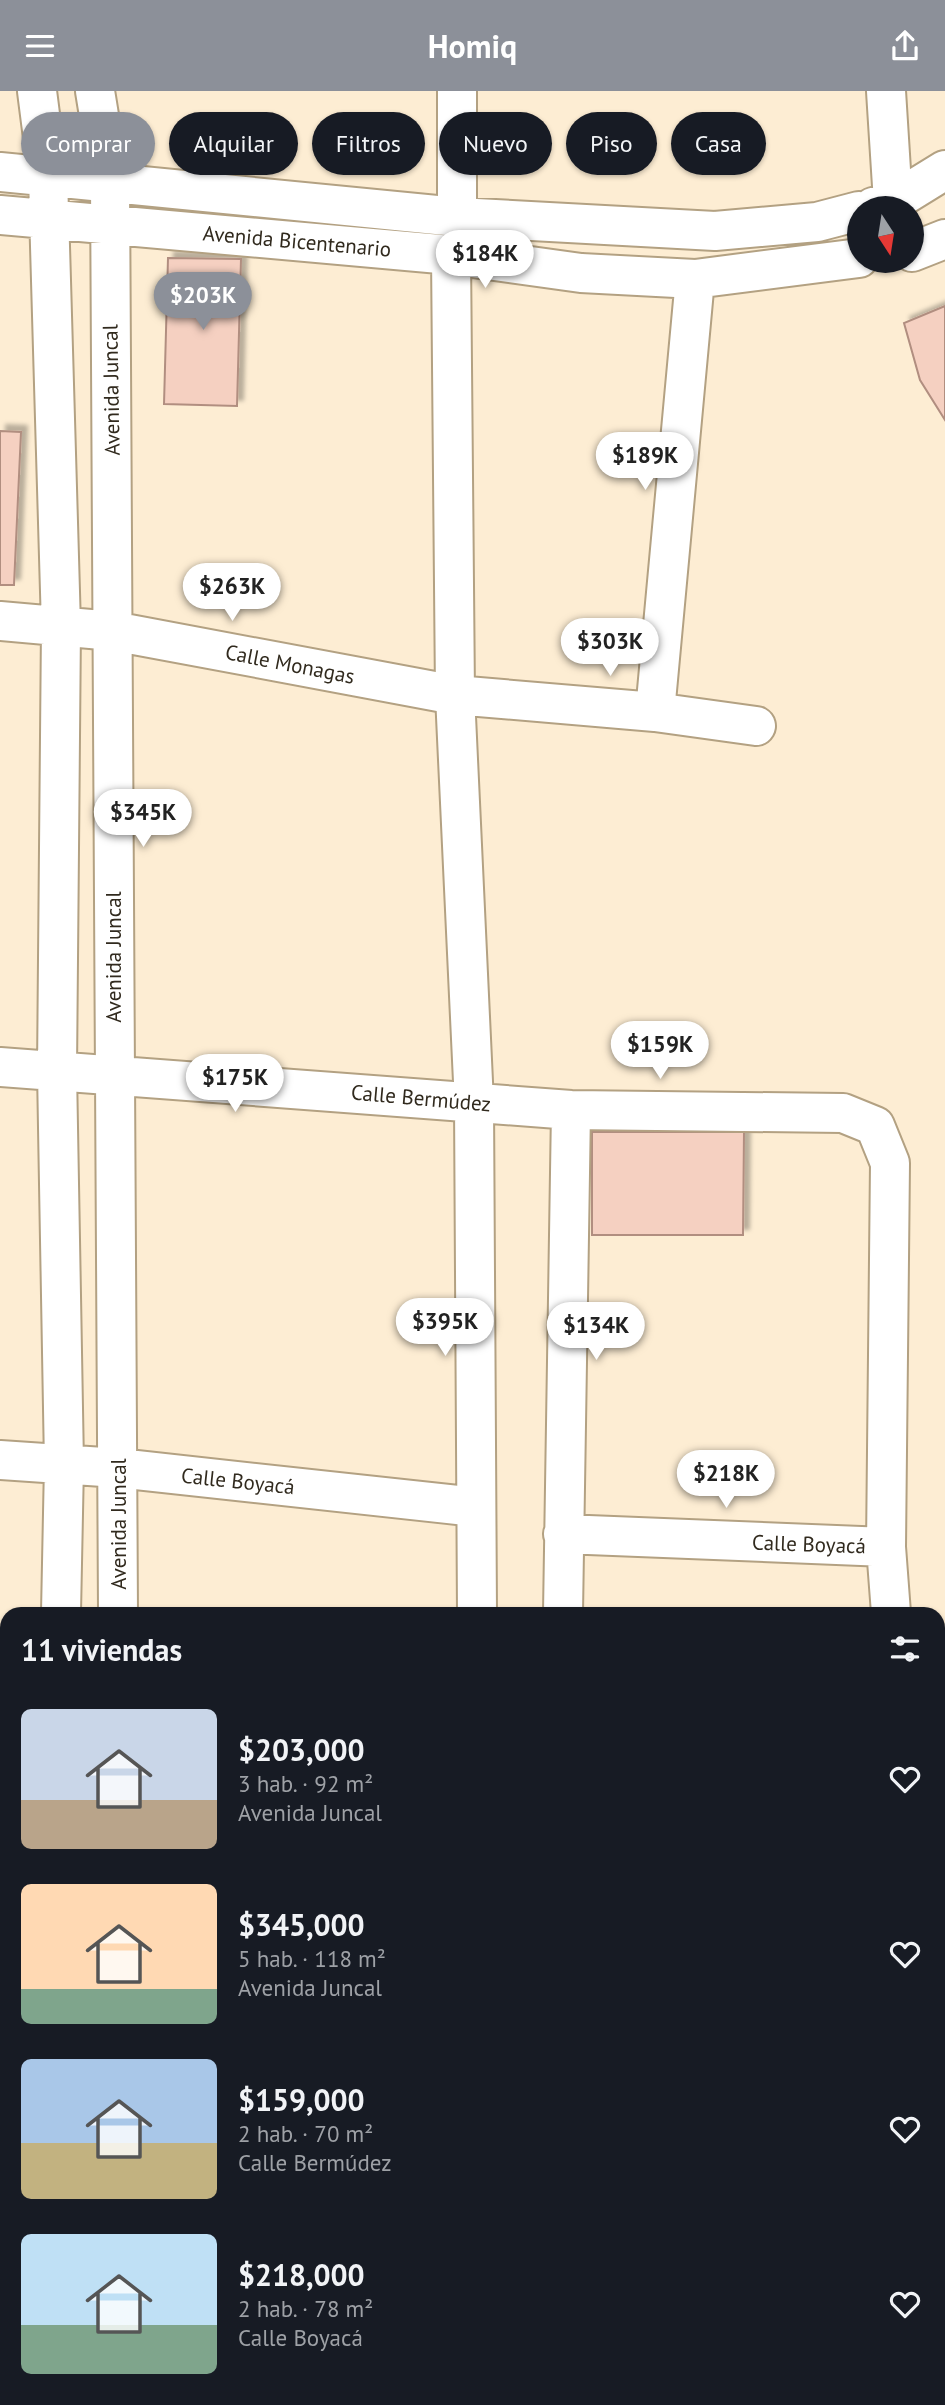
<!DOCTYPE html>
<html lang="es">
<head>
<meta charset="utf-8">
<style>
  body { margin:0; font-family:"PT Sans",sans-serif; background:#20242c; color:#f1f3f6; height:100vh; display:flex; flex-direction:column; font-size:26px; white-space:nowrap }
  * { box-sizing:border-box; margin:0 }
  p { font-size:23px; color:#9ea1a6 }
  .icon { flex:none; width:38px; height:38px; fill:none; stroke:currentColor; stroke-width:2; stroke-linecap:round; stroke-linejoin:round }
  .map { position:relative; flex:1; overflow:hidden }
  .details { position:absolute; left:0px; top:1516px; width:945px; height:800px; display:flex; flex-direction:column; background:#171b24; border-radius:21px 21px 0 0; box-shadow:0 2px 5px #0004 }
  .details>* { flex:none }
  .hud { position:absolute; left:21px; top:21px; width:903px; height:63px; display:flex; gap:14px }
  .needle { width:46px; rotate:168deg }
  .tools { position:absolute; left:847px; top:105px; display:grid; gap:14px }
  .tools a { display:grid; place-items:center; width:77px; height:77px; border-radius:50%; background:#171b24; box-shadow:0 2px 5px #0004; font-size:35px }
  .price { position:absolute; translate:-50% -60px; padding:0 16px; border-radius:24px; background:#fff; color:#222; font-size:23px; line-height:46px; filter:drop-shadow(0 2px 4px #0008) }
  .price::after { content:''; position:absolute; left:50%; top:42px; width:21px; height:16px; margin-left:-10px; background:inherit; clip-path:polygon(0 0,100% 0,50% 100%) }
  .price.current { background:#8c9099; color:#fff }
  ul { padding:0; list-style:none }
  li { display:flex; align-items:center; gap:21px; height:175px; padding:0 21px }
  li span { display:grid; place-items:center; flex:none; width:196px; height:140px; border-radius:10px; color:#555 }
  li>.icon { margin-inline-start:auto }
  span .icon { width:84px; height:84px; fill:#fffc; stroke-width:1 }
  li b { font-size:30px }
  h2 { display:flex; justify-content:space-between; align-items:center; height:84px; padding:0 21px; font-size:30px }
  .chip { padding:0 24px; border-radius:32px; background:#171b24; box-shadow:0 2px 5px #0004; font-size:24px; line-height:63px }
  .chip.current { background:#8c9099; color:#fff }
  header { display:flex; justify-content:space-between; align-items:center; height:91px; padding:0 21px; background:#8c9099; color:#fff; font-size:32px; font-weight:700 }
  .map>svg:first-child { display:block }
</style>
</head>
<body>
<header><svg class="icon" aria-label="menu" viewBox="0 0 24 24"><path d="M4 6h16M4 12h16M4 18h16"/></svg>Homiq<svg class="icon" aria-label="share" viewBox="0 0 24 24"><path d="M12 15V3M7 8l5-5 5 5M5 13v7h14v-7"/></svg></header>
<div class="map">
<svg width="945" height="2314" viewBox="0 0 945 2314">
  <defs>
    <filter id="shadow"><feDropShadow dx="6" dy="-6" stdDeviation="2" flood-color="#0004"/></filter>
  </defs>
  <rect width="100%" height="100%" fill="#fdedd3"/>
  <!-- building -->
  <path fill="#f5d0c1" stroke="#b18e80" stroke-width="2" filter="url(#shadow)" d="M168 167 241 168 237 315 164 313Z
    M945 215V329L920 289 904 232Z
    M0 340 21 341 14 494H0Z
    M592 1041H744L743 1144H592Z"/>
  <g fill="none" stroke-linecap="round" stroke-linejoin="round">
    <defs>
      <path id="minor" d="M37 0 48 86 61 535 57 980 64 1373 61 1522
        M95 0 110 92 118 1522
        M457 0V126
        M886 0 893 111
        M0 81 457 126 715 140 817 131 859 120
        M873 116 893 111 945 79
        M0 124 451 164 581 182 695 188 859 167
        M912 161 945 148
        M451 164 455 604 474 1012 477 1522
        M0 530 113 540 455 604 655 621 756 635
        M655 621 695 188
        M0 976 571 1019 843 1022 875 1035 890 1072 886 1456 891 1522
        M0 1369 118 1377 476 1416
        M563 1443 886 1456
        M563 1522 571 1019
        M0 1765H7
        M938 1997 945 1996
        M0 2031 7 2030
        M938 2080 945 2134
        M62 2308V2314
        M485 2308V2314
        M571 2308 572 2314
        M104 2314V2308"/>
    </defs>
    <!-- minor casing -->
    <use href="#minor" stroke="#b3a182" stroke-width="42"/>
    <!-- minor -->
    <use href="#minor" stroke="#fff" stroke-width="38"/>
  </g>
  <g text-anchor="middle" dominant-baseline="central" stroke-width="5" stroke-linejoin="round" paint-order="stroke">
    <!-- street labels -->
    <g font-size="21" fill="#312a1e" stroke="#fff">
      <text transform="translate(297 150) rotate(5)">Avenida Bicentenario</text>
      <text transform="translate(111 299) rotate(-91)">Avenida Juncal</text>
      <text transform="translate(290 573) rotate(11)">Calle Monagas</text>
      <text transform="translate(113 866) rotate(-90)">Avenida Juncal</text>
      <text transform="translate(421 1007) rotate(5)">Calle Bermúdez</text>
      <text transform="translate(238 1390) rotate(6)">Calle Boyacá</text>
      <text transform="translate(118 1433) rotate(-90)">Avenida Juncal</text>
      <text transform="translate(809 1453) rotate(2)">Calle Boyacá</text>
    </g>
  </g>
</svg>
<div class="tools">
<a><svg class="needle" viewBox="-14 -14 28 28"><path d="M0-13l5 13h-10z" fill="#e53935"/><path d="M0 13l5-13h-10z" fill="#9ea1a6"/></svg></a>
</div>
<b class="price" style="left:485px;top:199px">$184K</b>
<b class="price current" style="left:203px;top:241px">$203K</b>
<b class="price" style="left:645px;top:401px">$189K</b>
<b class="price" style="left:232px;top:532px">$263K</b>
<b class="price" style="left:610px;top:587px">$303K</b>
<b class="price" style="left:143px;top:758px">$345K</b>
<b class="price" style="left:660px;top:990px">$159K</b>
<b class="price" style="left:235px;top:1023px">$175K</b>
<b class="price" style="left:445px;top:1267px">$395K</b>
<b class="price" style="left:596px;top:1271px">$134K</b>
<b class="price" style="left:726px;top:1419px">$218K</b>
<div class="hud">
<a class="chip current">Comprar</a>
<a class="chip">Alquilar</a>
<a class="chip">Filtros</a>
<a class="chip">Nuevo</a>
<a class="chip">Piso</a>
<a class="chip">Casa</a>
</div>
<section class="details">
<h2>11 viviendas<svg class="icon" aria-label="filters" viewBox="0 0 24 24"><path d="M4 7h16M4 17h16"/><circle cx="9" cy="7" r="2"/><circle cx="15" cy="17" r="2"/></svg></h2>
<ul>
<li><span style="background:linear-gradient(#c9d6e8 65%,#b9a48a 0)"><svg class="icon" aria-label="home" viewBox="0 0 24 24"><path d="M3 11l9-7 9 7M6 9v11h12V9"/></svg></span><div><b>$203,000</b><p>3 hab. · 92 m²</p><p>Avenida Juncal</p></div><svg class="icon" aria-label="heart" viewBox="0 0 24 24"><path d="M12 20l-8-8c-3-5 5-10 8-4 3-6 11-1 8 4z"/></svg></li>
<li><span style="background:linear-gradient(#ffd9b3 75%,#7fa58c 0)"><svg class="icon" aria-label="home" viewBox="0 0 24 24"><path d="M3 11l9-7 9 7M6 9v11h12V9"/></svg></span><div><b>$345,000</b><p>5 hab. · 118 m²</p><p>Avenida Juncal</p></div><svg class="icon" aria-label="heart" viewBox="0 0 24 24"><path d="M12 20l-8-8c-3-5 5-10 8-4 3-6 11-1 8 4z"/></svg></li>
<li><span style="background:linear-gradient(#a9c7e8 60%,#c2b280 0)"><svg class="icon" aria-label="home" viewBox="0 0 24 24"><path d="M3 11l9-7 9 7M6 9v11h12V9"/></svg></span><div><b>$159,000</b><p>2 hab. · 70 m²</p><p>Calle Bermúdez</p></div><svg class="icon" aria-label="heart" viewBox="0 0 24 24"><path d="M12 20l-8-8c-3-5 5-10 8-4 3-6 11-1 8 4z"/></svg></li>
<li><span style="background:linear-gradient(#bfe0f5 65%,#7fa58c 0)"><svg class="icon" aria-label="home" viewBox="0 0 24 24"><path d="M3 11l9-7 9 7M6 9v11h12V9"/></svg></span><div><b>$218,000</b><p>2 hab. · 78 m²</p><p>Calle Boyacá</p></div><svg class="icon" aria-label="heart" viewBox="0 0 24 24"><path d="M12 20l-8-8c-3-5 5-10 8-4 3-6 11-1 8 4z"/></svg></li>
</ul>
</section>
</div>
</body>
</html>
